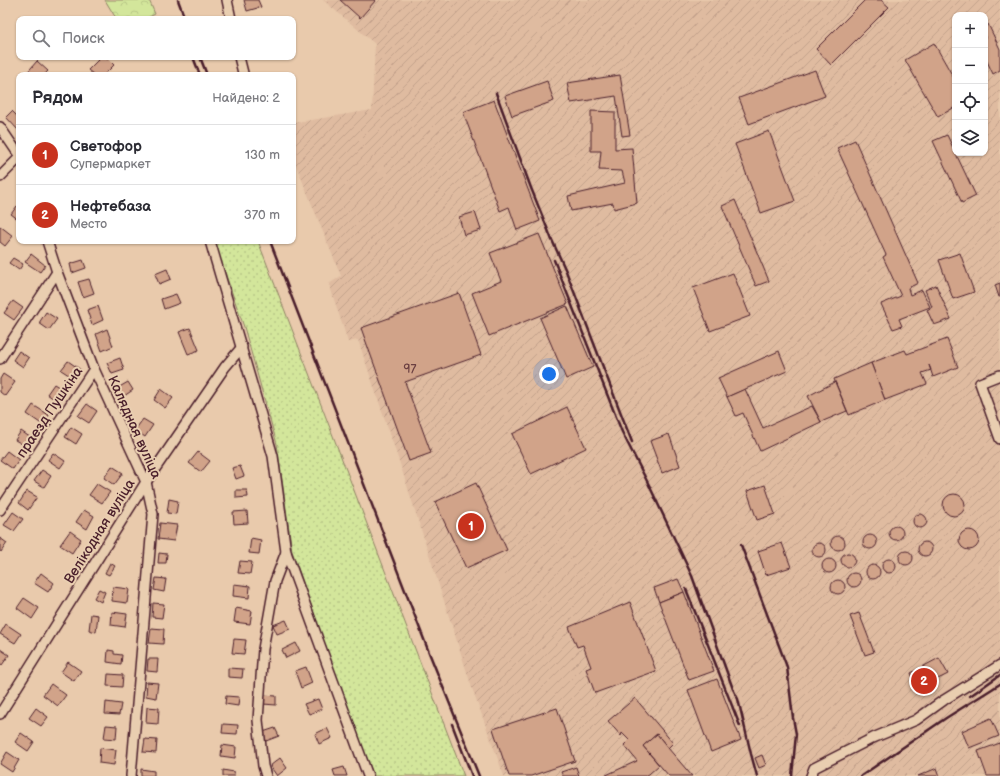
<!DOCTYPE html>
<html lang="ru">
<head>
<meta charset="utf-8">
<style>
  :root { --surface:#fff; --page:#f7f7f7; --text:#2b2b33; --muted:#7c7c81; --line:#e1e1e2; --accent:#c8321e }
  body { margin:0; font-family:"Balsamiq Sans",sans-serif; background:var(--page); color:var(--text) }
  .controls { position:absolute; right:12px; top:12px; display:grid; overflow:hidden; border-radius:8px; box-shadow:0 1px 3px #0004 }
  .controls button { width:36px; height:36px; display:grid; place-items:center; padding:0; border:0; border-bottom:1px solid var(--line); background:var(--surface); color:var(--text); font:20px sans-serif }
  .you { position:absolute; left:549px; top:374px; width:14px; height:14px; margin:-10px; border:3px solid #fff; border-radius:50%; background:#1a73e8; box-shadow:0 0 0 6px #1a73e833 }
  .badge { display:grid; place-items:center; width:26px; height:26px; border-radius:50%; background:var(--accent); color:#fff; font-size:13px; font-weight:700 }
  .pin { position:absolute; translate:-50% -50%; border:2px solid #fff; box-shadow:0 1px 4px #0006 }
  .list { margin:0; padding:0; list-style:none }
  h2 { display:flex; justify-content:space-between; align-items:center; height:52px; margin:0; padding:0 16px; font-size:17px }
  h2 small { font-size:13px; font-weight:400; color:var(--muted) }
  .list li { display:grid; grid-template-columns:26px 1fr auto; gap:12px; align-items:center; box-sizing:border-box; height:60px; padding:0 16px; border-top:1px solid var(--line) }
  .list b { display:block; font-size:15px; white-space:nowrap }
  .list p { margin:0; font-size:13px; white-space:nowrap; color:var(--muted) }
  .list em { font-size:13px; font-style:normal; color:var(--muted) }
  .icon { flex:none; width:22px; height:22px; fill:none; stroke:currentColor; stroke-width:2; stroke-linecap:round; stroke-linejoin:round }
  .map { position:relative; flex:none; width:1000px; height:776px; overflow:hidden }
  .search { position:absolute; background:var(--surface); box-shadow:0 1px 3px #0004; left:16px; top:16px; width:280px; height:44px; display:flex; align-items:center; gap:10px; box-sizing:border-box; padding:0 14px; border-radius:8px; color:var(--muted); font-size:15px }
  .panel { position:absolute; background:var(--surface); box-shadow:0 1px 3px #0004; left:16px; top:72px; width:280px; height:172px; border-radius:8px }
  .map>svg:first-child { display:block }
  .industrial { fill:url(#industrial-furrows); fill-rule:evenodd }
  .grass { fill:url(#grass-dots); stroke:#8e8263 }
  .forest { fill:url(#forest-crowns); stroke:#8e8263 }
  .building { fill:#d1a389; stroke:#4a1f2b }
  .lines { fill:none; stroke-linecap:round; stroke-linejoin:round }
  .minor-casing { stroke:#4a1f2b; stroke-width:12 }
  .minor { stroke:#e9ceb0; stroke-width:9 }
  .rail { stroke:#4a1f2b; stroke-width:2.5 }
  .labels { text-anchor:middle; stroke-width:4; stroke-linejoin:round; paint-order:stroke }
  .number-label { font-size:12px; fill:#6c4042 }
  .street-label { font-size:14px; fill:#4a1f2b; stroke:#e9ceb0 }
</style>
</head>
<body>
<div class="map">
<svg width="1000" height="776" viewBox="0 0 1000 776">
  <defs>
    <pattern id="industrial-furrows" width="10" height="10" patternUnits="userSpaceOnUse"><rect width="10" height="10" fill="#dfbba0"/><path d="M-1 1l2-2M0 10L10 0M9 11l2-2" fill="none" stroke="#c1a08a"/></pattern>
    <pattern id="grass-dots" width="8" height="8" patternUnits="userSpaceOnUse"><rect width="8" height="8" fill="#d3e69b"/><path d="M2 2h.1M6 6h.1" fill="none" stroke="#b7c586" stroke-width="1.8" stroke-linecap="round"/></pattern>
    <pattern id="forest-crowns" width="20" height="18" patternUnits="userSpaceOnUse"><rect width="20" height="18" fill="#d3e69b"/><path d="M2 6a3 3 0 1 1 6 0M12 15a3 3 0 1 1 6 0" fill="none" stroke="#b7c586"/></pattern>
  </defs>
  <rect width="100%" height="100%" fill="#e9caac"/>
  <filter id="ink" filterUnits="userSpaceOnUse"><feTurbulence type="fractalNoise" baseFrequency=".025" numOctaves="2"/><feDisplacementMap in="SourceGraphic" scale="8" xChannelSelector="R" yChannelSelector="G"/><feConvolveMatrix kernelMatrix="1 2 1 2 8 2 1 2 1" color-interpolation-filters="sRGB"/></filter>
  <g filter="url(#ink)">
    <path class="industrial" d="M323,0H1000V776H504L472,688L400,464L358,340L348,342L329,284L341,276L293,158V123L372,110L375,44ZM955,15H985V153H955Z"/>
    <polygon class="grass" points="214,241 258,241 464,776 374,776 352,721 292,551 277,444 244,327"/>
    <polygon class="forest" points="105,0 149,0 155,14 145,19 118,19 114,15"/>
    <g class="building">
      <polygon points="244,0 258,0 261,7 247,11"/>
      <polygon points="340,0 376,0 360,18"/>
      <polygon points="865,0 881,0 889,7 831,65 816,49"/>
      <polygon points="988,24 1000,49 1000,70 993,74 985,57 985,26"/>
      <polygon points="934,43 955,80 955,107 938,117 905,60"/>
      <polygon points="101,57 106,57 114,65 104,75 94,75 88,70"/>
      <polygon points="37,61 48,71 44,75 25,75"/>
      <polygon points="815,70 825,96 749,124 739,98"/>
      <polygon points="620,75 630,135 622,136 616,96 571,103 567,83"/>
      <polygon points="547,81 554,101 512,116 505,96"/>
      <polygon points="494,100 540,221 517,230 509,207 500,211 463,112"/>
      <polygon points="12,111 19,118 19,131 6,117"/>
      <polygon points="591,111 615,112 615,149 632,148 637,203 614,209 613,203 571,211 568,196 625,183 622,171 599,170 601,151 591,151"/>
      <polygon points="769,131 795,201 761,213 735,144"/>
      <polygon points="947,135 976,196 962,203 933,141"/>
      <polygon points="855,140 918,283 908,288 910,295 922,290 930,307 899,319 902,326 893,329 881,304 901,296 883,257 886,255 837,148"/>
      <polygon points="735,200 769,281 756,286 722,206"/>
      <polygon points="17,206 19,207 19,220 11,214"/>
      <polygon points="475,212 481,230 464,235 459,217"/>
      <polygon points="0,226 13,236 5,246 0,242"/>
      <polygon points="539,234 568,304 489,336 472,293 501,281 490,253"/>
      <polygon points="960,253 974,292 953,299 939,260"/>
      <polygon points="31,254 45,265 40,272 25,262"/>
      <polygon points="13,258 23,264 19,270 9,263"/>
      <polygon points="83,260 86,268 72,273 70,264"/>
      <polygon points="167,269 171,279 159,284 155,274"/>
      <polygon points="733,273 750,316 710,331 693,288"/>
      <polygon points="89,279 94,293 83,297 78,282"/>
      <polygon points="1000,283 1000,297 999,297 995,285"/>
      <polygon points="936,285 951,319 934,325 927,310 932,307 925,290"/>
      <polygon points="459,293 481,355 405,382 431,453 409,461 361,328"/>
      <polygon points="176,294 180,303 164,309 161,299"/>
      <polygon points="13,301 23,308 14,320 4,313"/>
      <polygon points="98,306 103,320 92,325 87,310"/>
      <polygon points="567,306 593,367 566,379 540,318"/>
      <polygon points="46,312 57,319 49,330 39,323"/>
      <polygon points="190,328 199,350 188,354 179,332"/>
      <polygon points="107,329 113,346 102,351 96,334"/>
      <polygon points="947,339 958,367 933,377 929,365 931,370 922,373 927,384 885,400 871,363 905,350 907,354"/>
      <polygon points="19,351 29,358 23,367 13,360"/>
      <polygon points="779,351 787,371 727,397 718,378"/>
      <polygon points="120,358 124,370 112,374 107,363"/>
      <polygon points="68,361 81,370 75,379 61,370"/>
      <polygon points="871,363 885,400 849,415 834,379"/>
      <polygon points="3,374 15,382 5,396 0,392 0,379"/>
      <polygon points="128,382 133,390 121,398 116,389"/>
      <polygon points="835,382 847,411 821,422 808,396"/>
      <polygon points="54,384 65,391 58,402 47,394"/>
      <polygon points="161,389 173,398 165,408 154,400"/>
      <polygon points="745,389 763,428 812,406 821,422 760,451 743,413 736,416 727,397"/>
      <polygon points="87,404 97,411 89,423 78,416"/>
      <polygon points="33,405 49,415 43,425 27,414"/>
      <polygon points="567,407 586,448 531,474 512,434"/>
      <polygon points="143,419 153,425 145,437 135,430"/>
      <polygon points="71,427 82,434 76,444 65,437"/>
      <polygon points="21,431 34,440 29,448 15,440"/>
      <polygon points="669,434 680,466 662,473 650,441"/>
      <polygon points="7,451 19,460 13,469 0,460"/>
      <polygon points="198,452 210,461 201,472 189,463"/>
      <polygon points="53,453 65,461 60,468 48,460"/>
      <polygon points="112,466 123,473 114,485 104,478"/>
      <polygon points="240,466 244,476 236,479 232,468"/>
      <polygon points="42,470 51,476 44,487 34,481"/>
      <polygon points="476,483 507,550 466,568 435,502"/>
      <polygon points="97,484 110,492 102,503 89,495"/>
      <polygon points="765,485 775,514 757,520 747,491"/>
      <polygon points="236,490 247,490 248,497 236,498"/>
      <polygon points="27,491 37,497 28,510 19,503"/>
      <circle cx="954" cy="505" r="11"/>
      <polygon points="169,499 178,501 176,514 167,513"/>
      <polygon points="84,510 94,516 87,529 76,522"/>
      <polygon points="247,511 248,523 234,524 233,512"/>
      <polygon points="13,512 23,519 14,531 4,525"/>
      <circle cx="920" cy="521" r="7"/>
      <polygon points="160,523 177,525 174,541 158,539"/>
      <circle cx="896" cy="533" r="7"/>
      <circle cx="969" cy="540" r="10"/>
      <polygon points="70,531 81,539 72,553 60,545"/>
      <circle cx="870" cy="542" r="7"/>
      <circle cx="838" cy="543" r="7"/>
      <polygon points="0,538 7,543 1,552 0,551"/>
      <polygon points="251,538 261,540 259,554 249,553"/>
      <circle cx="925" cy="549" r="7"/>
      <circle cx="819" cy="550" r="7"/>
      <polygon points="782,543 791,567 766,575 758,551"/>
      <circle cx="906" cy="558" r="7"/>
      <circle cx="848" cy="560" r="7"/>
      <polygon points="159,553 167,554 166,563 158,563"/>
      <circle cx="889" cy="566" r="7"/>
      <circle cx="829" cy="566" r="7"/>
      <polygon points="240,561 252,562 250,574 238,573"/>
      <polygon points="110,563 115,566 109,575 105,573"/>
      <circle cx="873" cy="572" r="7"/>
      <circle cx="854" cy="580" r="7"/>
      <polygon points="41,573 54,583 48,592 34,583"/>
      <polygon points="156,578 166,579 164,592 154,590"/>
      <polygon points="678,579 684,592 659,602 654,588"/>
      <circle cx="838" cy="587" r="7"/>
      <polygon points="234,584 250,586 249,598 233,596"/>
      <polygon points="113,587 129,589 127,603 112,601"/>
      <polygon points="99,589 105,592 101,602 94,598"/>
      <polygon points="684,592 714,671 689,680 659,602"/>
      <polygon points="24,598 39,608 32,619 17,608"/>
      <polygon points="630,602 656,671 595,693 586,669 591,667 583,645 577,647 569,627"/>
      <polygon points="153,603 164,604 162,618 152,617"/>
      <polygon points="236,608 252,611 250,624 234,622"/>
      <polygon points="112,612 127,614 125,627 111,625"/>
      <polygon points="859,613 874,652 865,655 850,616"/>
      <polygon points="91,614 98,615 96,632 89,630"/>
      <polygon points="286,620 290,629 277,634 273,625"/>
      <polygon points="6,624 21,634 15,643 0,634"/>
      <polygon points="151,628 164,629 163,644 149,643"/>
      <polygon points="234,639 246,640 244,654 232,653"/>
      <polygon points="296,643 300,651 286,658 282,650"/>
      <polygon points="0,649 9,655 2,665 0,664"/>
      <polygon points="108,650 114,651 114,654 122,655 121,664 107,662"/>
      <polygon points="939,658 948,674 918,689 911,673"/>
      <polygon points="148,659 158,659 157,672 147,671"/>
      <polygon points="68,662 81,671 74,681 61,672"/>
      <polygon points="306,667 312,683 301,688 295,671"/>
      <polygon points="228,668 243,669 242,678 228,677"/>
      <polygon points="108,674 123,675 122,687 107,686"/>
      <polygon points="717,679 741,740 711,752 688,690"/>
      <polygon points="147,682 158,683 156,698 146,696"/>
      <polygon points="51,684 66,695 58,706 43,695"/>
      <polygon points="264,695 276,696 276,705 263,704"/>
      <polygon points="226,696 239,697 238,706 225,704"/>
      <polygon points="635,698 673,743 668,748 657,734 643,746 659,765 649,774 645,776 604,776 637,761 624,745 629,740 622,733 621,736 608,721"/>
      <polygon points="318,699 322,709 309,714 304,704"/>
      <polygon points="106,702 121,704 119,715 105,714"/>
      <polygon points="147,707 159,708 158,724 146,723"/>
      <polygon points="36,708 48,717 41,726 29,718"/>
      <polygon points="557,708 575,761 531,776 509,776 493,729"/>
      <polygon points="991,718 999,736 969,748 962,731"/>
      <polygon points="223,724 238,725 237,734 222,733"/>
      <polygon points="106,725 117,726 116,739 104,738"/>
      <polygon points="275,728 279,736 266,741 263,732"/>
      <polygon points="327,728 332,738 319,744 315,734"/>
      <polygon points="21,733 34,742 28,751 15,742"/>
      <polygon points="657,734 668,748 692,776 669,776 643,746"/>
      <polygon points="145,739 157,740 156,753 143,752"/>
      <polygon points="1000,743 1000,776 987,776 978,751"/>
      <polygon points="222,745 236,747 235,758 221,756"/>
      <polygon points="100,748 116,750 114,765 99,763"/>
      <polygon points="7,752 19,760 12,772 0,764"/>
      <polygon points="762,755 766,765 759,768 755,758"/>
      <polygon points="280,758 287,768 277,776 270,766"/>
      <polygon points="344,767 347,776 335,776 333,770"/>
      <polygon points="576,767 579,776 563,776 561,772"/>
      <polygon points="937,768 940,776 918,776"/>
      <polygon points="141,769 154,771 154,776 141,776"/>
      <polygon points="223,770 234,772 234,776 223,776"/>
    </g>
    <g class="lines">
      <defs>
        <g id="minor">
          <polyline points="227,0 231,19"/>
          <polyline points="239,57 243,73 242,75"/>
          <polyline points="0,127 19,155"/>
          <polyline points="0,177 19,158"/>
          <polyline points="47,241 57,272 94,369 146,482 153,514 131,776"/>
          <polyline points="210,241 273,456 286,552 368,776"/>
          <polyline points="0,359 57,272"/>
          <polyline points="1000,375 980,383 1000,439"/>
          <polyline points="0,510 94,369"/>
          <polyline points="0,714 146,482 225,367 242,347"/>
          <polyline points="266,776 263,766 258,720 263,649 275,581 286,552"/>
          <polyline points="811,776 814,768 873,738 916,720 944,700 1000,665"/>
        </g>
      </defs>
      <use href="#minor" class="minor-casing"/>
      <use href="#minor" class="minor"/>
      <g class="rail">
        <polyline points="178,0 185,19"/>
        <polyline points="193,57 200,75"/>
        <polyline points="200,57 207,75"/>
        <polyline points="496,93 531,188 552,240 566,271 632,442"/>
        <polyline points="270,241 430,655 479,776"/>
        <polyline points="554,260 622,432 649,485 692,576 733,689 738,699 751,754 757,776"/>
        <polyline points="741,545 787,667 793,718 796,734 792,776"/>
        <polyline points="686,589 740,726"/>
        <polyline points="970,696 1000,675"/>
        <polyline points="452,724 472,776"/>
        <polyline points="861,776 946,718 1000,684"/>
      </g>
    </g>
  </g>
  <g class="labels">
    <g class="number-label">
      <text x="410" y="373">97</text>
    </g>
    <g class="street-label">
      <text transform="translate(49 412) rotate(-56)" y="5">праезд Пушкіна</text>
      <text transform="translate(135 427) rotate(66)" y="5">Калядная вуліца</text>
      <text transform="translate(99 531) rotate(-58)" y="5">Велікодная вуліца</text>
    </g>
  </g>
</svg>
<div class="controls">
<button>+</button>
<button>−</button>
<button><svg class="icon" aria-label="locate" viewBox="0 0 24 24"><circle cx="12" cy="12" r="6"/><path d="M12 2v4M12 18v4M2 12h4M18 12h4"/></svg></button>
<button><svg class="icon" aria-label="layers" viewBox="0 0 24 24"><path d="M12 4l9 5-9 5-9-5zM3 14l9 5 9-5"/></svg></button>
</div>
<div class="you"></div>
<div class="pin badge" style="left:471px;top:526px">1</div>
<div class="pin badge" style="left:924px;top:681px">2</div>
<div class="search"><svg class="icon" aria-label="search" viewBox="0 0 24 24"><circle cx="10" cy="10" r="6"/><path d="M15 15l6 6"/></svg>Поиск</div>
<section class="panel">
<h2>Рядом<small>Найдено: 2</small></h2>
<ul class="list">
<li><span class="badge">1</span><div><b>Светофор</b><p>Супермаркет</p></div><em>130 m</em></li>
<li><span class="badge">2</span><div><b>Нефтебаза</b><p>Место</p></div><em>370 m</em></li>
</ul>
</section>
</div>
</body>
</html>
